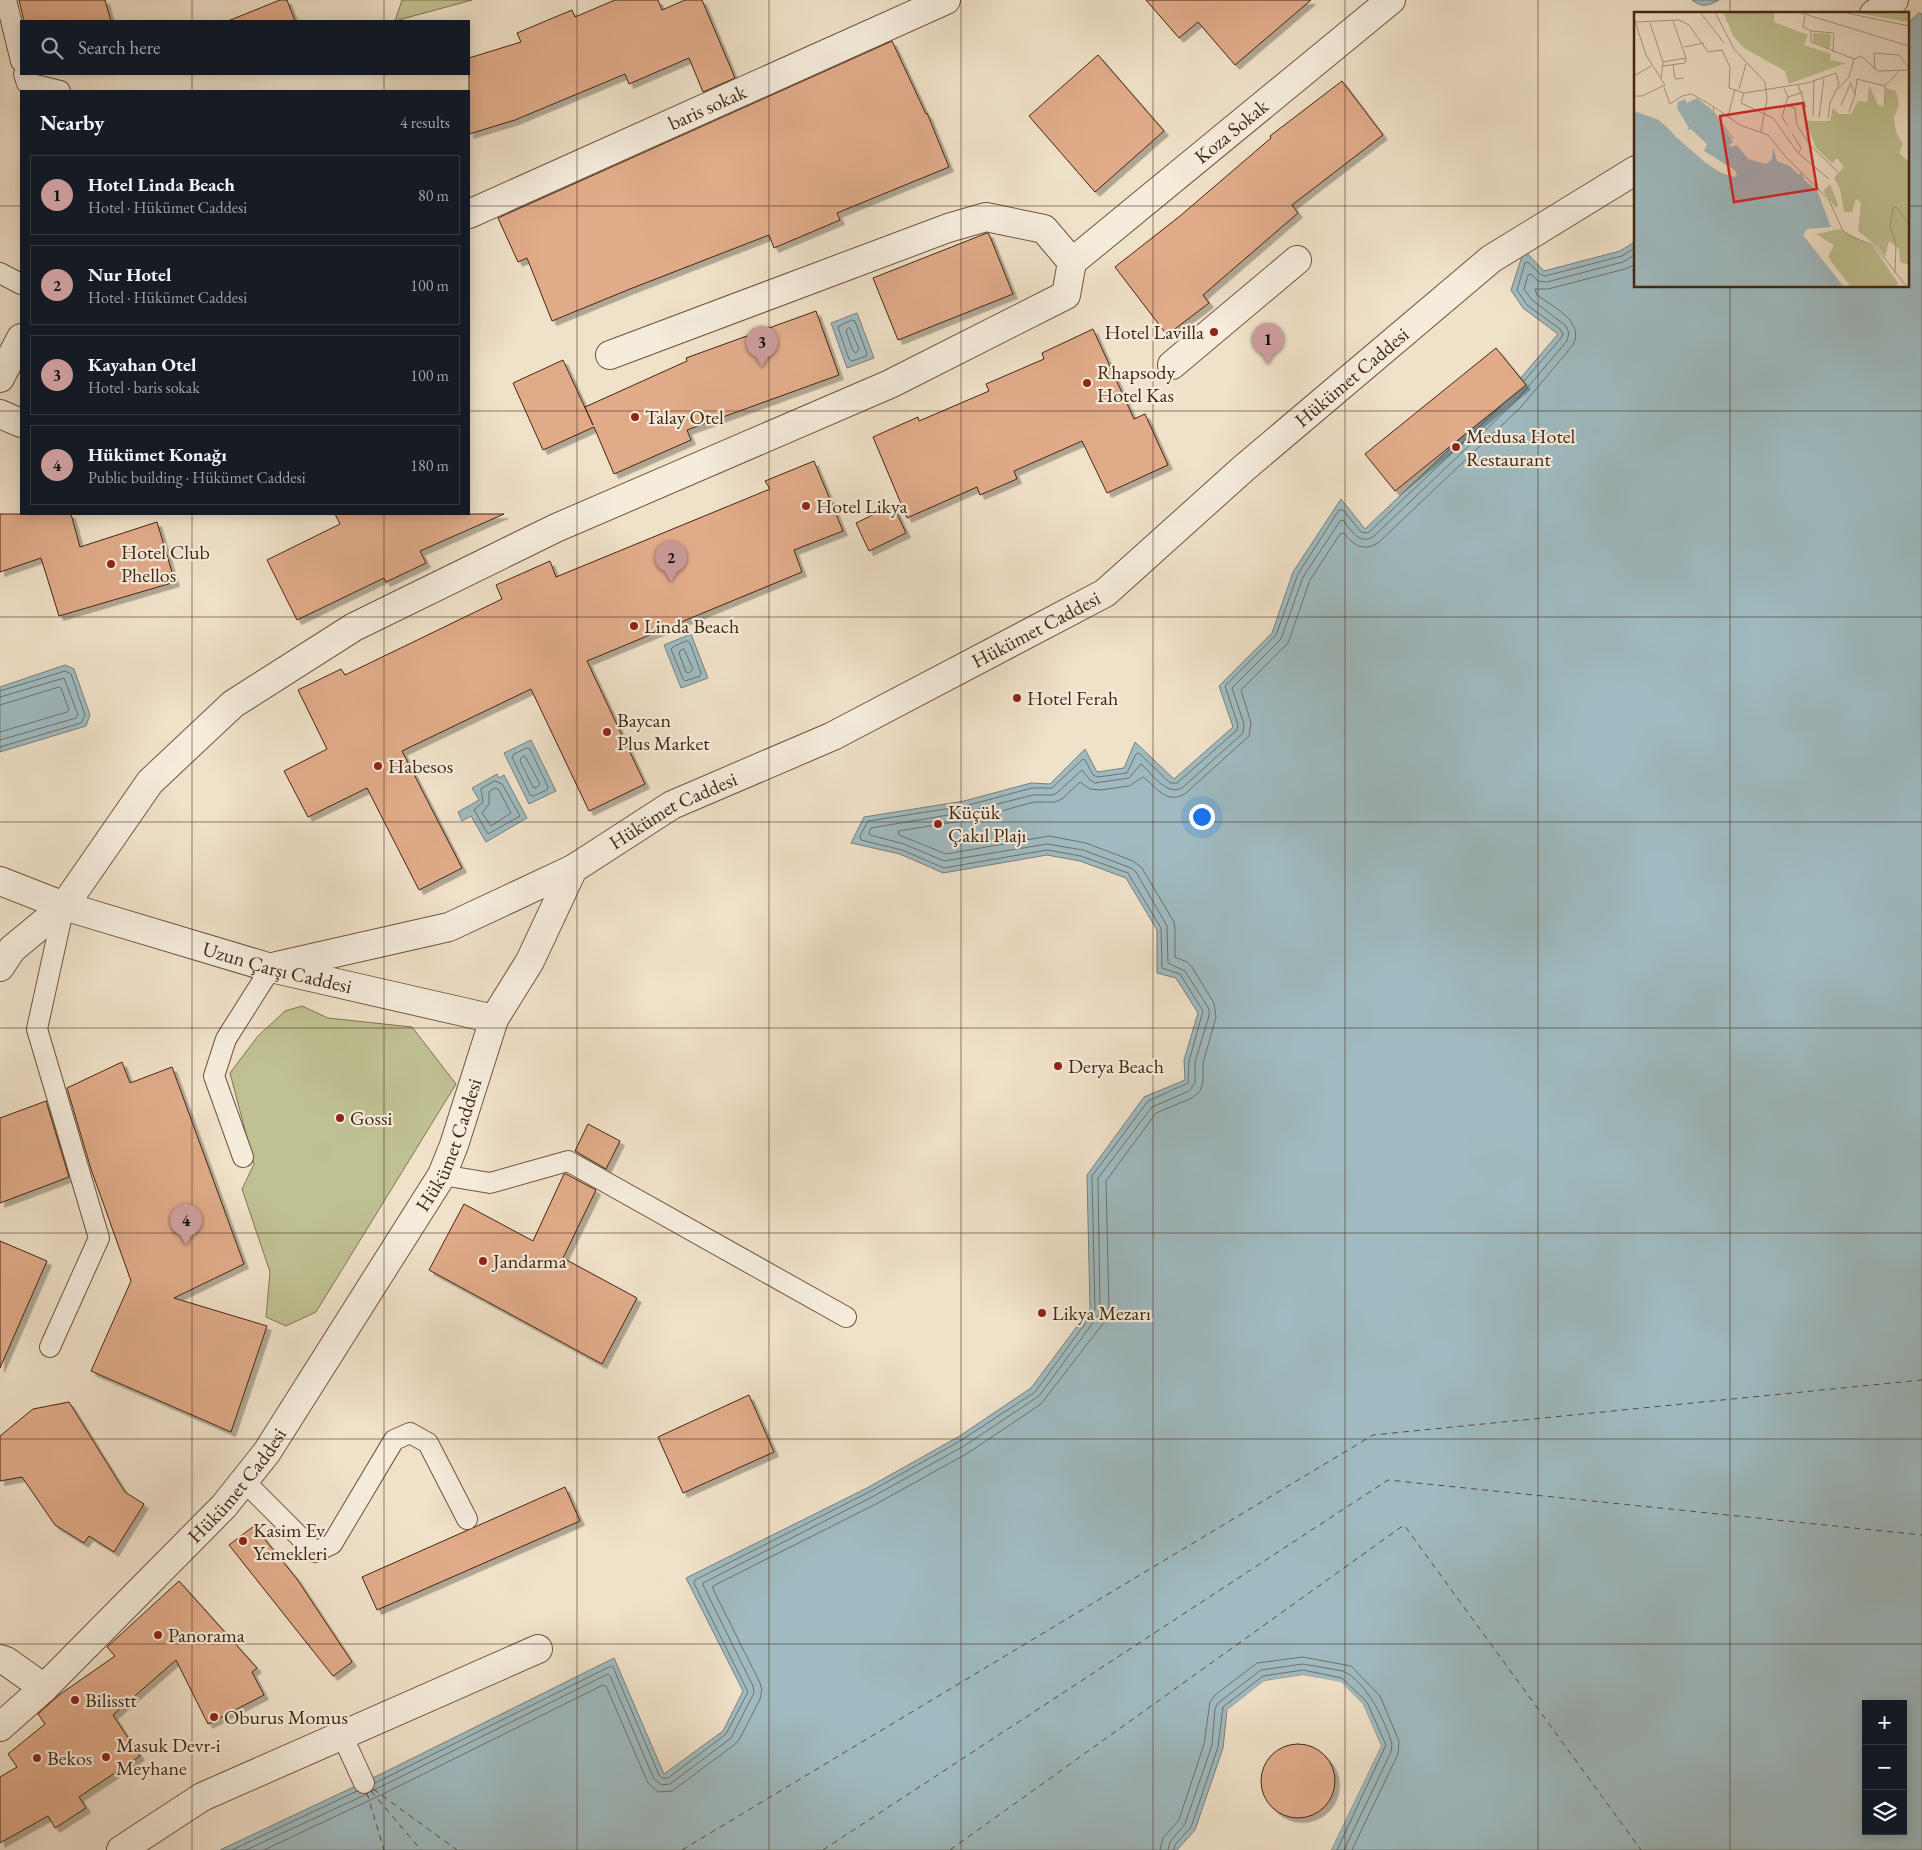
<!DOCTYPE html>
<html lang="en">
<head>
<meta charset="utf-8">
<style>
  :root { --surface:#171b24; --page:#242831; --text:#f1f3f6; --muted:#9ea1a6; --line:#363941; --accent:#c59692 }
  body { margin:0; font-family:"EB Garamond",serif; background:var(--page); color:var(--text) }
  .controls { position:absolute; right:15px; bottom:15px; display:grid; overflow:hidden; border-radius:0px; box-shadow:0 2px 12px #0003 }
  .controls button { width:45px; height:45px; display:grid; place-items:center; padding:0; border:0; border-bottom:1px solid var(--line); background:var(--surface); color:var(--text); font:25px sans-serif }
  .you { position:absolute; left:1201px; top:816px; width:18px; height:18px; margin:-12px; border:4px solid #fff; border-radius:50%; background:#1a73e8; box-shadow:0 0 0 8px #1a73e833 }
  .badge { display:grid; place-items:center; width:32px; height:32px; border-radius:50%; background:var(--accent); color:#111; font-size:16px; font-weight:700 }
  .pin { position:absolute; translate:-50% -41px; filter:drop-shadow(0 1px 2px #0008) }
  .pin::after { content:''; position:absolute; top:26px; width:18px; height:15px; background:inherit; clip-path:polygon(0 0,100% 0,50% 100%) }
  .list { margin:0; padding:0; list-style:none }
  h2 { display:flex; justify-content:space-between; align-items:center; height:65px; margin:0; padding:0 20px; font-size:21px }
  h2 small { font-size:16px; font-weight:400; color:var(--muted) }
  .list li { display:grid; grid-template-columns:32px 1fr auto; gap:15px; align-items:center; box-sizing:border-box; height:80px; margin:0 10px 10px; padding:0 10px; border:1px solid var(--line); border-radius:0px }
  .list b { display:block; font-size:19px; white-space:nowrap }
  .list p { margin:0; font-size:16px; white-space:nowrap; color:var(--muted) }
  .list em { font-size:16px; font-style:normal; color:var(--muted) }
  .icon { flex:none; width:28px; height:28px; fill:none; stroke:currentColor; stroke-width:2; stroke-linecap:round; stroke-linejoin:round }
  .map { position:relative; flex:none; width:1922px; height:1850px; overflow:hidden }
  .search { position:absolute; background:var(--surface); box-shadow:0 2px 12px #0003; left:20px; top:20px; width:450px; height:55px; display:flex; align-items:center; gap:12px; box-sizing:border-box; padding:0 18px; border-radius:0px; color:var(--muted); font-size:19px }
  .panel { position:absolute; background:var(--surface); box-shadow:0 2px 12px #0003; left:20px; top:90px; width:450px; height:425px; border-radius:0px }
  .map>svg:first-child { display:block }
  .green { fill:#c0c193; stroke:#827452 }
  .water { fill:#9fbbc1; stroke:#7a7f7b; fill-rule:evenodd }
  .pier { fill:#f0e1c9 }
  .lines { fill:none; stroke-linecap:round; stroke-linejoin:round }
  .shore { stroke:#71706a; stroke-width:1 }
  .ferry { stroke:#5a4b3e; stroke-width:1; stroke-dasharray:6 5; stroke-linecap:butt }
  .building { fill:#e1ab8a; stroke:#432612; filter:url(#shadow) }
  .service-casing { stroke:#6e5540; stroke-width:22 }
  .minor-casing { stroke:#6e5540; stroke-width:30 }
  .tertiary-casing { stroke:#6e5540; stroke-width:30 }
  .service { stroke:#f5ecdc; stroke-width:20 }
  .minor { stroke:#f5ecdc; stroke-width:28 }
  .tertiary { stroke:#f5ecdc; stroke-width:28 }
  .grid { fill:none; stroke:#432612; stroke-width:1; stroke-opacity:0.55 }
  .poi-dot { fill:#8f2418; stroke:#f5ecdc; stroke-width:2 }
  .labels { text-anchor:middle; stroke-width:4.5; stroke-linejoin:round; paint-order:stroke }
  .street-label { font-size:20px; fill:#432612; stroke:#f5ecdc }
  .poi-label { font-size:20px; fill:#432612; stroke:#f5ecdc; text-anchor:start }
  .inset-river { fill:none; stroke:#9fbbc1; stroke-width:2.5 }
  .inset-road { fill:none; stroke:#ab9680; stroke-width:1 }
  .view { fill:#d62828; fill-opacity:0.15; stroke:#d62828; stroke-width:2.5 }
  .inset-edge { fill:none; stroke:#432612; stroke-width:2.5 }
</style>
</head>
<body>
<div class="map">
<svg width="1922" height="1850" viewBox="0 0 1922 1850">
  <defs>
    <filter id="shadow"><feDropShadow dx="4.5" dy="4.5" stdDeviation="0" flood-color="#0004"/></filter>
  </defs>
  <rect width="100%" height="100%" fill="#f0e1c9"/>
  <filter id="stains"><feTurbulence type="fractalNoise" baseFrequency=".004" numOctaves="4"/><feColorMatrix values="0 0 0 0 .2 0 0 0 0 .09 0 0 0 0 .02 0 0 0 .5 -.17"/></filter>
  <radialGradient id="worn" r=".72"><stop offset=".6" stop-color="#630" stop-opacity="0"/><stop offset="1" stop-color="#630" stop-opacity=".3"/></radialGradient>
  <g class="green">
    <polygon points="402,0 472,0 395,21"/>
    <polygon points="302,1006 328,1018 412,1027 456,1084 316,1312 286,1326 266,1317 270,1272 242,1189 254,1164 230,1073 258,1036 285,1011"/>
  </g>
  <g class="water">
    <path d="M1692,0H1719C1708,6 1702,8 1692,0Z"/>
    <path d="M1919,13L1922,14V1850H1331L1381,1746L1363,1704L1341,1683L1303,1675L1264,1681L1227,1710L1223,1748L1195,1830L1177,1850H220L377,1776L614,1658L664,1774L723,1731L743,1691L686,1578L867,1488L958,1437L1031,1388L1090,1309L1087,1175L1144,1097L1185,1080L1184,1060L1198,1013L1176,978L1157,973V930L1126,878L1080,861L1047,855L943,873L900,854L851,843L864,817L964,801L1031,783L1050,784L1085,749L1097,772L1124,768L1135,742L1174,779L1233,727L1219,686L1272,633L1293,572L1341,499L1365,529L1507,394L1558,334L1523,308L1511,290L1524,250L1544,271L1620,251L1636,241V286H1908V23ZM1866,1704H1903V1831H1866Z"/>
    <polygon points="857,313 874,358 847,368 831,323"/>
    <polygon points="691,634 708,678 681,688 664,645"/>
    <polygon points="65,665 74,669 90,715 86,726 0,752 0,687"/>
    <polygon points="531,740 556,791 529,804 504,753"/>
    <polygon points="497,774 499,778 504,775 527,818 486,842 471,816 462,821 458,812 479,800 472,788"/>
  </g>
  <polygon class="pier" points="1303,1675 1341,1682 1363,1704 1381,1746 1331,1850 1329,1850 1379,1746 1361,1706 1340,1685 1303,1678 1265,1683 1229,1713 1227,1710 1264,1681"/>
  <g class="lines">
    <g class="shore">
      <polygon points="852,320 855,321 867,354 866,356 852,361 849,359 838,327"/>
      <polygon points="850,328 859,349 856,353 853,351 846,331 847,329"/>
      <polyline points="1524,381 1561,338 1563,334 1560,329 1527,305 1517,290 1525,263 1528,262 1540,274 1545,276 1622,256 1636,247"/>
      <polygon points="687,641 690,643 701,673 700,676 685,681 683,679 671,649 673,647"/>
      <polygon points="684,649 693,669 689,673 686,672 679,653 680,651"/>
      <polyline points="0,691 65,671 71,674 85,715 81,723 0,747"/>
      <polyline points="0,697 64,678 78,715 76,718 0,740"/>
      <polyline points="0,705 59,687 61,688 69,710 67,712 0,732"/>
      <polygon points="527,748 530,749 548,787 547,790 533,796 530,795 512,757 513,755"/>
      <polygon points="525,756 540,784 536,788 533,787 520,761 521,758"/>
      <polygon points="495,781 502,784 520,816 488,834 474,810 483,802 481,789"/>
      <polygon points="495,788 499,790 511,813 491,826 482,813 489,804 489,792"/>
      <polyline points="375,1783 611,1666 613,1667 659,1775 663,1778 668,1778 726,1734 748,1692 694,1583 695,1580 869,1492 960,1441 1035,1392 1095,1310 1092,1176 1148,1101 1188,1083 1189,1061 1203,1011 1180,974 1162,968 1161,928 1128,873 1081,856 1047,850 944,868 902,850 861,840 860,836 868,821 965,806 1032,788 1052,788 1083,759 1085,760 1093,775 1098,777 1127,773 1136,754 1139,753 1170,783 1177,783 1237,730 1238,725 1225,686 1276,635 1298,574 1339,510 1343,510 1361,532 1368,533 1500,407"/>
      <path d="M370,1792L608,1674L610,1676L654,1779L662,1785L670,1784L731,1738L754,1693L753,1686L703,1585V1583L872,1497L964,1446L1039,1396L1100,1313L1098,1178L1152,1107L1189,1091L1195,1083V1062L1209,1016V1009L1185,971L1168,963L1167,926L1136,872L1131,868L1083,850L1047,844L944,861L904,844L870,835L869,833L871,828L966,812L1033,795H1053L1058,792L1082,770L1090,780L1095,783L1129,778L1141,764C1152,773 1165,796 1182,788L1243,733L1244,724L1232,688L1281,639L1303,577L1340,521L1343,520C1351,530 1358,545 1373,537L1515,402L1567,341L1569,333L1566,326L1532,300L1524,289L1528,275L1531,274L1538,281L1547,282L1623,262L1636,254"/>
      <polyline points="232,1850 357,1791"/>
      <polyline points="246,1850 367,1794"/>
      <path d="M264,1850L385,1793L603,1685L606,1686L648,1783L658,1792L672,1791L734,1745L739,1740L760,1699L762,1690L760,1683L713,1589V1586L876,1504L968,1453L1041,1404L1105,1321L1109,1309L1106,1181L1156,1113L1192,1098L1200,1091L1203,1082V1063L1216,1017L1214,1003L1192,967L1187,962L1175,957V930L1174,922L1142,868L1133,861L1086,843L1049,836L946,854L899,835L898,831L968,820L1034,802H1055L1062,799L1080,782L1090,789L1100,790L1129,786L1143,777C1157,787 1167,806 1186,793L1249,736L1251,723L1241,690L1288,643L1310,580L1340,534L1344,533C1353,545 1363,552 1378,543L1521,407L1573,345C1585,321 1553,307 1537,295L1535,289H1548L1625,269L1636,264"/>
      <polyline points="1160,1850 1163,1838 1179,1820 1204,1744 1210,1702 1215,1695 1257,1663 1303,1657 1351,1666 1380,1696 1399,1741 1398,1754 1352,1850"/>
      <path d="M1168,1850L1170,1842L1185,1824L1212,1745L1215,1709L1218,1703L1261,1670L1303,1664L1343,1671C1367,1682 1385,1721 1392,1744L1391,1752L1344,1850"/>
      <polyline points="1174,1850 1175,1845 1191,1827 1218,1747 1223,1707 1263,1676 1303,1670 1342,1678 1367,1702 1386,1745 1337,1850"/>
    </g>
    <g class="ferry">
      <polyline points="373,1789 457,1850"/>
      <polyline points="371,1791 421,1850"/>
      <polyline points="367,1793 384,1850"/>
      <polyline points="682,1850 1373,1435 1922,1380"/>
      <polyline points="823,1850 1388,1480 1922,1535"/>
      <polyline points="950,1850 1404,1525 1641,1850"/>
    </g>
  </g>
  <g class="building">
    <polygon points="19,0 105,0 111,21 24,21"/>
    <polygon points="280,0 287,0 295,21 228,21"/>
    <polygon points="615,0 658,0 662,10 685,0 702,0 735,78 703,92 689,58 629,84 625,74 515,120 469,134 469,58 521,42 517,33 572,10 575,17"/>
    <polygon points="1146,0 1311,0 1235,65 1198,22 1179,38"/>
    <polygon points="892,41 926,114 927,113 949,167 837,213 840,220 774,248 769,235 630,289 552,321 527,258 518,262 498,218"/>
    <polygon points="1098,55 1164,131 1095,192 1029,116"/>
    <polygon points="1342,81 1383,135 1292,205 1298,213 1203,295 1209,303 1167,335 1115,267 1180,216 1271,138 1270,136"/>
    <polygon points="987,233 989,234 1013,294 898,340 873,278"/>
    <polygon points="816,311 839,375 687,430 691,440 614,474 594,427 543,450 513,383 563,360 593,425 585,407 687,361 686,358"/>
    <polygon points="1093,329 1134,419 1145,414 1168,465 1107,493 1082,441 1014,471 1017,479 980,495 977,487 907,518 873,437 918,417 919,421 989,391 986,384 1044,359 1042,353"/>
    <polygon points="1496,348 1526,385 1395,491 1365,454"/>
    <polygon points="814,461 843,531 794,550 802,572 587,661 645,784 589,811 531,689 402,751 462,868 419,890 367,788 308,817 284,771 327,749 298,690 341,669 345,675 502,599 496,585 550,561 556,577 770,489 765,481"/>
    <polygon points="893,505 906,533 869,551 856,523"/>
    <polygon points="0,514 71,514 80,547 157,522 175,582 59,616 41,558 0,572"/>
    <polygon points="335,514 504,514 420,551 426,563 386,582 384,578 297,620 267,560 340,524"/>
    <polygon points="122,1062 130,1083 172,1067 244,1264 174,1298 267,1326 231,1432 91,1371 131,1281 91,1169 67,1088"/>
    <polygon points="46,1101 69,1177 0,1203 0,1118"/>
    <polygon points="588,1124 620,1141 606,1169 575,1151"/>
    <polygon points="564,1174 566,1174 596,1190 563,1258 637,1298 602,1364 429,1270 464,1204 533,1241"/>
    <polygon points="0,1241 47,1261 0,1368"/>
    <polygon points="749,1395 774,1452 683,1493 658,1437"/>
    <polygon points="69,1402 125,1492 144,1504 114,1552 89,1536 84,1543 55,1525 22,1477 0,1481 0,1436 33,1409"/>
    <polygon points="565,1487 580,1521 377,1610 362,1577"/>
    <polygon points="254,1526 297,1579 352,1662 333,1676 229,1545"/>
    <polygon points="179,1581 257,1668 252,1672 264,1695 208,1724 176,1660 113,1715 140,1756 79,1797 86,1808 55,1828 48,1816 0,1843 0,1777 17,1767 8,1754 45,1724 38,1714 59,1695 115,1656 107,1647"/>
    <circle cx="1298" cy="1781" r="37"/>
  </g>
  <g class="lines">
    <defs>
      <g id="service">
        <polyline points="6,0 21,61"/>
        <polyline points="24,74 27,83 60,91"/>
        <polyline points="0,273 21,284"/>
        <polyline points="243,1157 214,1076 226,1039 271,968"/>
        <polyline points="442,1175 490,1183 568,1161 846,1317"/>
        <polyline points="50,1347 99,1238 37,1029 64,906"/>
        <polyline points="244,1481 315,1552 332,1544 394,1440 410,1433 428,1443 467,1519"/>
        <polyline points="342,1735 364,1783"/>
      </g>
      <g id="minor">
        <polyline points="1874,14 1894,0"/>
        <path id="s1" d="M469,214L946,0"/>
        <path id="s2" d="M1072,262L1391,0"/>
        <polyline points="610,355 948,228 986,217 1044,229 1072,262"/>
        <polyline points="1172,365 1297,260"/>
        <polyline points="0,378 21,338"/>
        <polyline points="0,414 21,423"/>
        <path id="s3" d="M64,906L271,968L494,1019"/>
        <polyline points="277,966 449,927 573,869"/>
        <polyline points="0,967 12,949 64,906 150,782 233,704 354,627 556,528 890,384 1066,295 1072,262"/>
        <polyline points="0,1659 6,1661 44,1688"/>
        <path id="s4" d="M0,1727L44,1688L224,1506L267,1452L442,1175L454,1145L494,1019L530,961L573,869L672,805L833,736L1105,593L1244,468L1491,259L1636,170"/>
        <polyline points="121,1850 202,1797 538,1649"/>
      </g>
      <polyline id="tertiary" points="0,881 64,906"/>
    </defs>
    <use href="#service" class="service-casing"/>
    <use href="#minor" class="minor-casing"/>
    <use href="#tertiary" class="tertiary-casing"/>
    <use href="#service" class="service"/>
    <use href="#minor" class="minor"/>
    <use href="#tertiary" class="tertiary"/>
  </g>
  <path class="grid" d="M192,0V21M384,0V21M577,0V1850M769,0V1850M961,0V1850M1153,0V1850M1345,0V1850M1538,0V1850M1730,0V14M192,74V91M384,74V91M0,206H21M469,206H1636M1908,206H1922M1730,286V1850M0,411H21M469,411H1922M192,514V1850M384,514V1850M0,617H1922M0,822H1922M0,1028H1922M0,1233H1922M0,1439H1922M0,1644H1922"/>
  <g class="poi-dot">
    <circle cx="1214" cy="332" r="5"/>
    <circle cx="1087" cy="383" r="5"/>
    <circle cx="635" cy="417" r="5"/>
    <circle cx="1456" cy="447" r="5"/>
    <circle cx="806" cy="506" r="5"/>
    <circle cx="111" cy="564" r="5"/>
    <circle cx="634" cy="626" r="5"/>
    <circle cx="1017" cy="698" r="5"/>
    <circle cx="607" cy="732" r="5"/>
    <circle cx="378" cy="766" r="5"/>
    <circle cx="938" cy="824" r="5"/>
    <circle cx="1058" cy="1066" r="5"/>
    <circle cx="340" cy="1118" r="5"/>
    <circle cx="483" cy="1261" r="5"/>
    <circle cx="1042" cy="1313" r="5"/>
    <circle cx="243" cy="1541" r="5"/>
    <circle cx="158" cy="1635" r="5"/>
    <circle cx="75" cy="1700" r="5"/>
    <circle cx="214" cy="1717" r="5"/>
    <circle cx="106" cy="1757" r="5"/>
    <circle cx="37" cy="1758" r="5"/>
  </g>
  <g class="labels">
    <g class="street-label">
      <text dy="7" stroke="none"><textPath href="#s1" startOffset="261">baris sokak</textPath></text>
      <text dy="7" stroke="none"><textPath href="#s2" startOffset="206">Koza Sokak</textPath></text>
      <text dy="7" stroke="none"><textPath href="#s4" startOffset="1974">Hükümet Caddesi</textPath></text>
      <text dy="7" stroke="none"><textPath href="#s4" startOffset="1568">Hükümet Caddesi</textPath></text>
      <text dy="7" stroke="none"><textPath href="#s4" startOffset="1162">Hükümet Caddesi</textPath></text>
      <text dy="7" stroke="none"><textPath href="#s3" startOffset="222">Uzun Çarşı Caddesi</textPath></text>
      <text dy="7" stroke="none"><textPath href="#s4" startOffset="742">Hükümet Caddesi</textPath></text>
      <text dy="7" stroke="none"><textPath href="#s4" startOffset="339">Hükümet Caddesi</textPath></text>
    </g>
    <g class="poi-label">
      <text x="1204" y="339" text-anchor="end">Hotel Lavilla</text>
      <text x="1097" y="379">Rhapsody<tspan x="1097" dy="23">Hotel Kas</tspan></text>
      <text x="645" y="424">Talay Otel</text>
      <text x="1466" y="443">Medusa Hotel<tspan x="1466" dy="23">Restaurant</tspan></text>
      <text x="816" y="513">Hotel Likya</text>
      <text x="121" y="559">Hotel Club<tspan x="121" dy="23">Phellos</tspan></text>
      <text x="644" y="633">Linda Beach</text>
      <text x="1027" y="705">Hotel Ferah</text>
      <text x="617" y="727">Baycan<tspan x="617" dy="23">Plus Market</tspan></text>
      <text x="388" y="773">Habesos</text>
      <text x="948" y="819">Küçük<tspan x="948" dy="23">Çakıl Plajı</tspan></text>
      <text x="1068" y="1073">Derya Beach</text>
      <text x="350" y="1125">Gossi</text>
      <text x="493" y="1268">Jandarma</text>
      <text x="1052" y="1320">Likya Mezarı</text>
      <text x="253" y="1537">Kasim Ev<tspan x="253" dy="23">Yemekleri</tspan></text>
      <text x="168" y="1642">Panorama</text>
      <text x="85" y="1707">Bilisstt</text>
      <text x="224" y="1724">Oburus Momus</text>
      <text x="116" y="1752">Masuk Devr-i<tspan x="116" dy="23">Meyhane</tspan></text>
      <text x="47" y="1765">Bekos</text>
    </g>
  </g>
  <g transform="translate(1634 12)">
    <rect width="275" height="275" fill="#f0e1c9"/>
    <path d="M89,0H140V10L174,23L170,33L197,42L196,48L212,51L155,72L151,59L110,36L99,24ZM220,0H275V10L222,1ZM179,21L197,22L196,37L179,30ZM235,73L244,93L249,95L252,76L262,79L265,92L260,106L262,120L269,132L265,141L275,150V253L266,250L265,237L255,229L251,245L244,235L224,219L227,190L222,187L218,200H210L206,177L200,166L210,155L203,146L198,151L182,136L171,109H196L199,96L205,102H217L224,89L233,90ZM196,172L204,192L202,196L189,179ZM206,217L239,234L264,271L262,275H217L194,245L200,233L182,222Z" fill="#c0c193"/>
    <path d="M63,86L77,97L99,130L95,133L97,135L103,133L114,147L132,152L138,147L139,135L143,149L156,154L165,163L167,160L171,169L183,178L197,215L173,217L169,223L210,275H0V99L25,108L72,151L101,165V158L70,139L73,132L57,117L52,119L55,116L43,96L44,90L51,87L53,91Z" fill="#9fbbc1"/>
    <path d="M31,108L73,149L98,163L101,158L103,164L101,165L87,161L72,151L42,125L29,110Z" fill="#f0e1c9"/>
    <path class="inset-river" d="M92,120L89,131L115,162L144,275M90,122L86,134L113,163L119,275M1,275L111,164L82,135V126L91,120"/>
    <path class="inset-road" d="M66,0L90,31M81,0L100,37L131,70L133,87L127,120M164,0L275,34M208,0L275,14M171,4L169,15L177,19V30L220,47L215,65L204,77M0,6L12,43L31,73L8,84H0M39,9L52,46M2,10L45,8L55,13L74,40L88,38L96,55L95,76L110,81M16,11L29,50L27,66M177,19L200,21L199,40M50,35L70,31M220,47L227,44L244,59L275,58M29,50L52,46M39,53L41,67L50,66M29,54L51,51L52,46M241,58L240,41L265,43L275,56M0,64L17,54M164,73L172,95M251,74V91M30,75L36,92L48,84L58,82L80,95M150,76L154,85L148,105L154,114M105,77L112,52M110,81L173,71L202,61L205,72L196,91L194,106M110,81L107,91L139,106L164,141L195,167M221,83L223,67L251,74L265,59M154,85L169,80M151,93L161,96L163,113L176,133L204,160M207,93L216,73M215,100L221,83L216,70M179,104L180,69M94,105L101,77M185,106L190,66M158,121L167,136L165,141M99,127L79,99L80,95L106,113L134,123L151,144L195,188L208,217L215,224L240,233L273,275M261,261L262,232L256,214L259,196L262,195L275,213"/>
    <path class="view" d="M169,91L183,177L100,190L86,104Z"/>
    <rect width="275" height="275" class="inset-edge"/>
  </g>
  <rect width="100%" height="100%" filter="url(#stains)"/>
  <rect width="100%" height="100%" fill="url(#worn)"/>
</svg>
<div class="controls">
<button>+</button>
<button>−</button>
<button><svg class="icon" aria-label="layers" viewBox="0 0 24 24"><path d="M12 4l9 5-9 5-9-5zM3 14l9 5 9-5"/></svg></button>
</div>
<div class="you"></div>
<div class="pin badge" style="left:1268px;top:364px">1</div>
<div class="pin badge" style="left:671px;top:582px">2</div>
<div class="pin badge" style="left:762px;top:367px">3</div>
<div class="pin badge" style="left:186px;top:1245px">4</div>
<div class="search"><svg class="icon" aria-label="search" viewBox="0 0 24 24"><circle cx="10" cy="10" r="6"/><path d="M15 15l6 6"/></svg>Search here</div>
<section class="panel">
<h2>Nearby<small>4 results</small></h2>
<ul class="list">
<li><span class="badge">1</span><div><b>Hotel Linda Beach</b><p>Hotel · Hükümet Caddesi</p></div><em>80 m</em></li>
<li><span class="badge">2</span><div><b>Nur Hotel</b><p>Hotel · Hükümet Caddesi</p></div><em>100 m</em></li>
<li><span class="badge">3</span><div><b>Kayahan Otel</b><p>Hotel · baris sokak</p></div><em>100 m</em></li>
<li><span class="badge">4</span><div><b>Hükümet Konağı</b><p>Public building · Hükümet Caddesi</p></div><em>180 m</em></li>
</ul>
</section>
</div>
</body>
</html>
